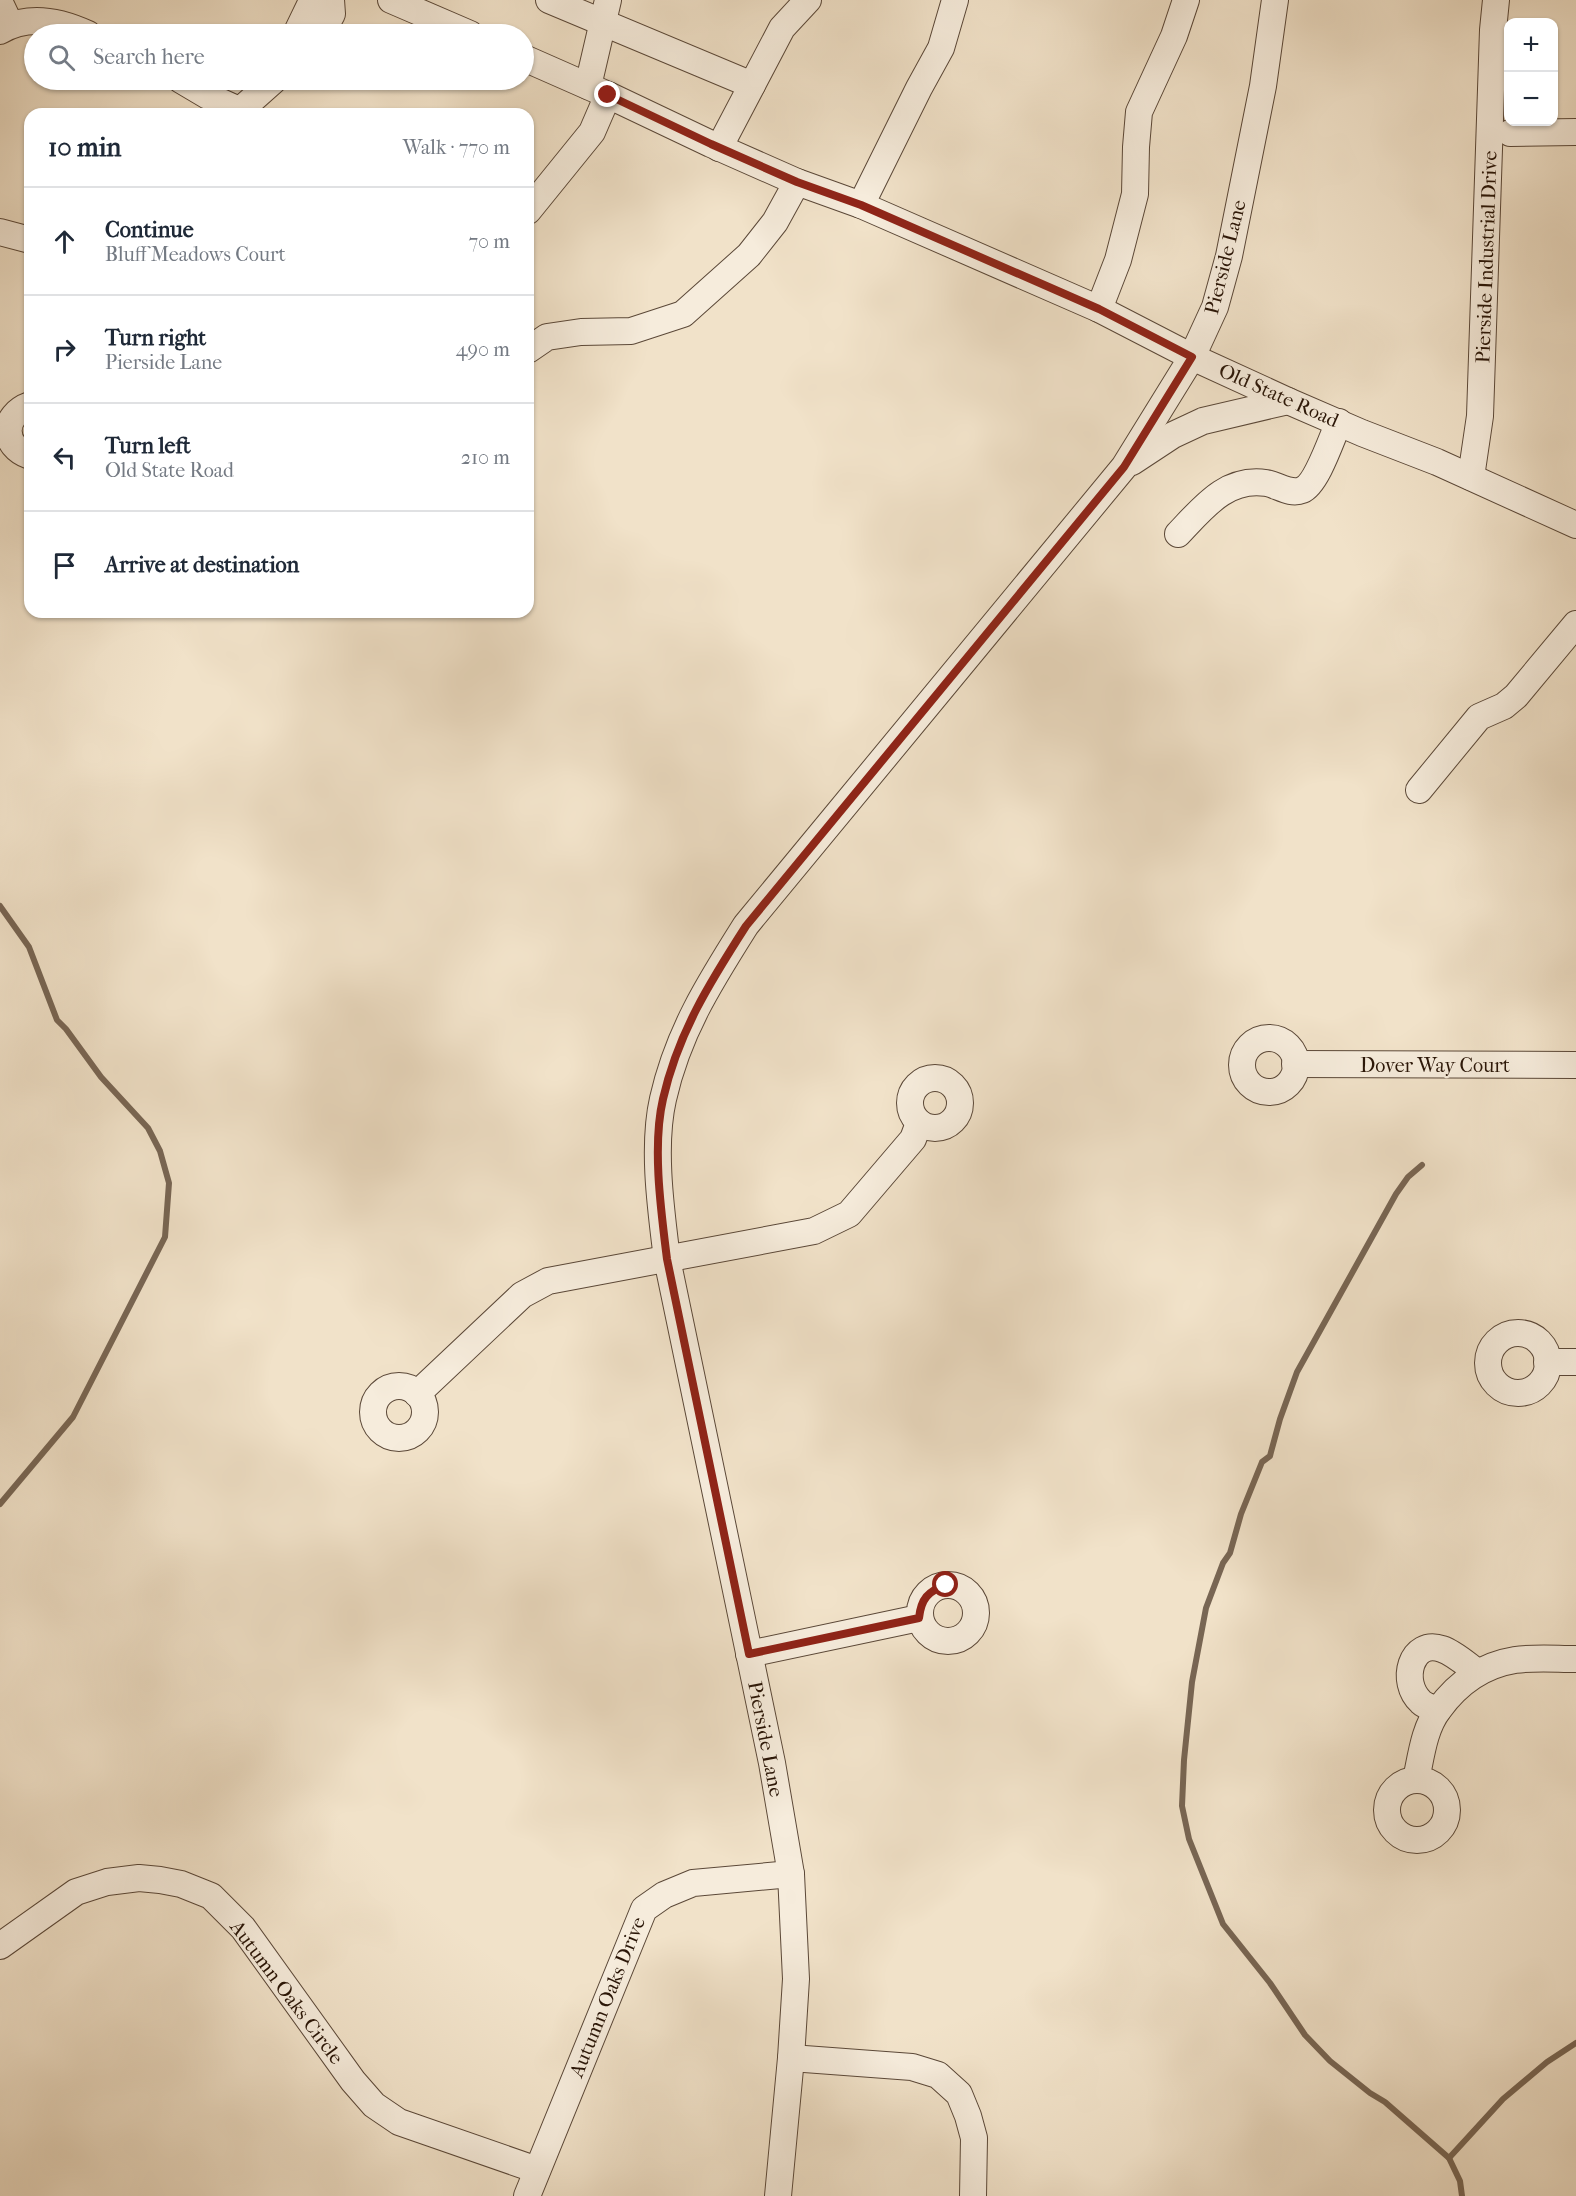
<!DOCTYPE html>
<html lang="en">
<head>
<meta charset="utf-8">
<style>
  :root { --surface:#fff; --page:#f6f6f7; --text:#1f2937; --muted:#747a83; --line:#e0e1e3 }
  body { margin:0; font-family:"IM FELL French Canon",serif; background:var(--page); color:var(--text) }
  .controls { position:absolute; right:18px; top:18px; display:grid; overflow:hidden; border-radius:12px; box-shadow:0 2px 4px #0004 }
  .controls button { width:54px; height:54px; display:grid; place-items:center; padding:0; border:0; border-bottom:2px solid var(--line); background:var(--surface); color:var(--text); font:30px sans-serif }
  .stop { position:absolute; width:18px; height:18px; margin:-14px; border:4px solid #8f2418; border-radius:50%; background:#fff }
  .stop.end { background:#8f2418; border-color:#fff; box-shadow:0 2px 6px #0008 }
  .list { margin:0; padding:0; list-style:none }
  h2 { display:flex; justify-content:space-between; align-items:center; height:78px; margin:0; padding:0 24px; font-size:26px }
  h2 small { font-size:20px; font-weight:400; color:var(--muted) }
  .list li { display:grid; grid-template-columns:39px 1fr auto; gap:18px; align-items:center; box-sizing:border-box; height:108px; padding:0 24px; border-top:2px solid var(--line) }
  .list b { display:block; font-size:22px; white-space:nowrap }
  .list p { margin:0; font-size:20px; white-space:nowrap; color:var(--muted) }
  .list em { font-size:20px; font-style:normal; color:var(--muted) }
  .icon { flex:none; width:33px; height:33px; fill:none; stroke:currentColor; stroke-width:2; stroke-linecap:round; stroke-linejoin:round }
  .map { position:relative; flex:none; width:1576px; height:2196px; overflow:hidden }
  .search { position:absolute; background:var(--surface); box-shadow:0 2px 4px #0004; left:24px; top:24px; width:510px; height:66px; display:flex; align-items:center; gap:15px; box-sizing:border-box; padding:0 21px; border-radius:33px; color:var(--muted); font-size:22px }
  .panel { position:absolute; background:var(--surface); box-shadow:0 2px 4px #0004; left:24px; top:108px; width:510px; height:510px; border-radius:18px }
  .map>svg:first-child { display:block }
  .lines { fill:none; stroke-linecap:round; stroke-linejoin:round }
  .stream { stroke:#786654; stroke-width:6 }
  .minor-casing { stroke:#5b4838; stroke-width:28 }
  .minor { stroke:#f6ecdc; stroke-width:26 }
  .route { stroke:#8f2418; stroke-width:8 }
  .labels { text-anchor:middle; stroke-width:4.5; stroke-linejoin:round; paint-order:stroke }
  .street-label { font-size:20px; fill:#291507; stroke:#f6ecdc }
</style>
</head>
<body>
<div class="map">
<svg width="1576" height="2196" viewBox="0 0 1576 2196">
  <rect width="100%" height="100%" fill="#f1e2c9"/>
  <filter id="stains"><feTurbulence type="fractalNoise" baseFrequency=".00333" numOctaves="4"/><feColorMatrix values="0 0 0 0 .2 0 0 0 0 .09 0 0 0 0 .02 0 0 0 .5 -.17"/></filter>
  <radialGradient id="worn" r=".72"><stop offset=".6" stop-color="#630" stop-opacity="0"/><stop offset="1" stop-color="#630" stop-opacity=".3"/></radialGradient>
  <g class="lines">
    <g class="stream">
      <polyline points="0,906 29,947 57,1020 66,1029 101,1077 148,1128 160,1151 169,1183 165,1237 73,1417 0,1504"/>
      <polyline points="1422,1165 1408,1177 1396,1194 1297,1372 1280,1419 1271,1452 1270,1456 1262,1462 1241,1514 1230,1553 1223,1563 1206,1608 1192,1682 1184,1760 1182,1806 1189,1839 1223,1924 1270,1983 1305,2035 1330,2061 1370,2093 1385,2102 1449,2158 1460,2181 1462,2196"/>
      <polyline points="1449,2158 1503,2099 1547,2062 1576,2043"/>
    </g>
    <defs>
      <g id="minor">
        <polyline points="391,0 470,34"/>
        <polyline points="549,0 752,85"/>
        <polyline points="0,3 10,24"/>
        <path d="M0,31C28,14 60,21 88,34"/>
        <polyline points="296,34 310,5 327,0"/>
        <polyline points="321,34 332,14 331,0"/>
        <polyline points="524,58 608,95 711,144 797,182 861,205 1099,309 1192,357 1288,401 1362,433 1437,462 1576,525"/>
        <polyline points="181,80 208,96 239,110"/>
        <polyline points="588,86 608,0"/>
        <polyline points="236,114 274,80"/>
        <polyline points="1510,133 1576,132"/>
        <polyline points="719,148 782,28 808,0"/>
        <polyline points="861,205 919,88 941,48 955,0"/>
        <polyline points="528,211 592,132 608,95"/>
        <polyline points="0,232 30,240"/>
        <polyline points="1099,309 1118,260 1135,194 1136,147 1139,112 1174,36 1186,0"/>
        <polyline points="528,350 547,337 581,332 631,331 683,314 749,255 775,222 797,182"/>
        <path d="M30,405C2,415 1,446 30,456"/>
        <polyline points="1132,462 1173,435 1203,421 1288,401"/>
        <polyline points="1471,477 1480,416 1493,30 1496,0"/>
        <path d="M1178,534C1203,508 1226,477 1266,483C1278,485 1290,495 1302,490C1317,484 1332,437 1339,422"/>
        <polyline points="1419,790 1479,717 1504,706 1516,696 1576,624"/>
        <circle cx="1269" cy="1065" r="27"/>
        <polyline points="1295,1064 1576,1065"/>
        <circle cx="935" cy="1103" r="25"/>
        <circle cx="1518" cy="1363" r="30"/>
        <polyline points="1547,1362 1576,1362"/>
        <circle cx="399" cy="1412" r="26"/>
        <polyline points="417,1394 522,1295 548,1281 814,1231 849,1214 913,1139 919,1123"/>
        <circle cx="948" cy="1613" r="28"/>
        <polyline points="749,1654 919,1618"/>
        <path d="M1438,1710C1432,1708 1425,1706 1421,1702C1399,1682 1411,1638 1442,1649C1454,1653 1466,1664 1477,1672"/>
        <path d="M1416,1780C1421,1757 1424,1728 1439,1709C1458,1683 1484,1665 1515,1660C1535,1657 1556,1659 1576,1659"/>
        <circle cx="1417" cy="1810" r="30"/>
        <polyline points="0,1946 76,1892 107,1882 139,1878 160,1880 181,1884 211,1896 243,1928 353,2081 374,2105 399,2122 537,2170"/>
        <polyline points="791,2058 912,2067 938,2075 959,2094 968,2116 974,2138 973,2196"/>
        <polyline points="527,2196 644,1909 664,1895 693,1883 791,1874"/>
        <path d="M778,2196L791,2058L796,1979L791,1874L772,1763L667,1259C661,1210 652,1147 663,1099C678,1032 710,982 746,925L1124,467L1192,357L1215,307L1229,256L1263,86L1275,0"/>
      </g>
    </defs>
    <use href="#minor" class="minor-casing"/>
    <use href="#minor" class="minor"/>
  </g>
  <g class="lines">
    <path class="route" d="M608,95L711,144L797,182L861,205L1099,309L1192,357L1124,467L746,926C710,982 678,1033 663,1099C652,1146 661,1211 667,1259L749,1654L919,1618C921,1599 928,1591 946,1585"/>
  </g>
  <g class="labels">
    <g class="street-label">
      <text transform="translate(1225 257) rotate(-76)" y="7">Pierside Lane</text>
      <text transform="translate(1486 257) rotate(-88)" y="7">Pierside Industrial Drive</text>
      <text transform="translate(1279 395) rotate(24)" y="7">Old State Road</text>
      <text x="1435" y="1072">Dover Way Court</text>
      <text transform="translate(766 1739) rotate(79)" y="7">Pierside Lane</text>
      <text transform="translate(287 1992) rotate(53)" y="7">Autumn Oaks Circle</text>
      <text transform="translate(607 1997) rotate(-68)" y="7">Autumn Oaks Drive</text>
    </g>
  </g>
  <rect width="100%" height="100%" filter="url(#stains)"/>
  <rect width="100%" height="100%" fill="url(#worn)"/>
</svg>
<div class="controls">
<button>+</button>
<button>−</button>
</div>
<div class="stop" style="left:946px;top:1585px"></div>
<div class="stop end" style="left:608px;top:95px"></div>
<div class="search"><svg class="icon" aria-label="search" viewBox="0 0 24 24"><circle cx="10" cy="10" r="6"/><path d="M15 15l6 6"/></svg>Search here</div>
<section class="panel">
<h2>10 min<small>Walk · 770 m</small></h2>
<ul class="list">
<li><svg class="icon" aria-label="ahead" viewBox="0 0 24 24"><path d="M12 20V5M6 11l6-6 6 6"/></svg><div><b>Continue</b><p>Bluff Meadows Court</p></div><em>70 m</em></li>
<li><svg class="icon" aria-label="right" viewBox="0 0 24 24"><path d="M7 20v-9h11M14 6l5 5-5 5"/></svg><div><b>Turn right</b><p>Pierside Lane</p></div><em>490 m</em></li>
<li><svg class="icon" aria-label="left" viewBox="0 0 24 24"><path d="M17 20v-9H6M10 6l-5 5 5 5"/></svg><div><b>Turn left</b><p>Old State Road</p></div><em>210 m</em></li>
<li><svg class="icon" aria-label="arrive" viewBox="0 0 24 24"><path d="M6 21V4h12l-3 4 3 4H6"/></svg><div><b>Arrive at destination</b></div></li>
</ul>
</section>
</div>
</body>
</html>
